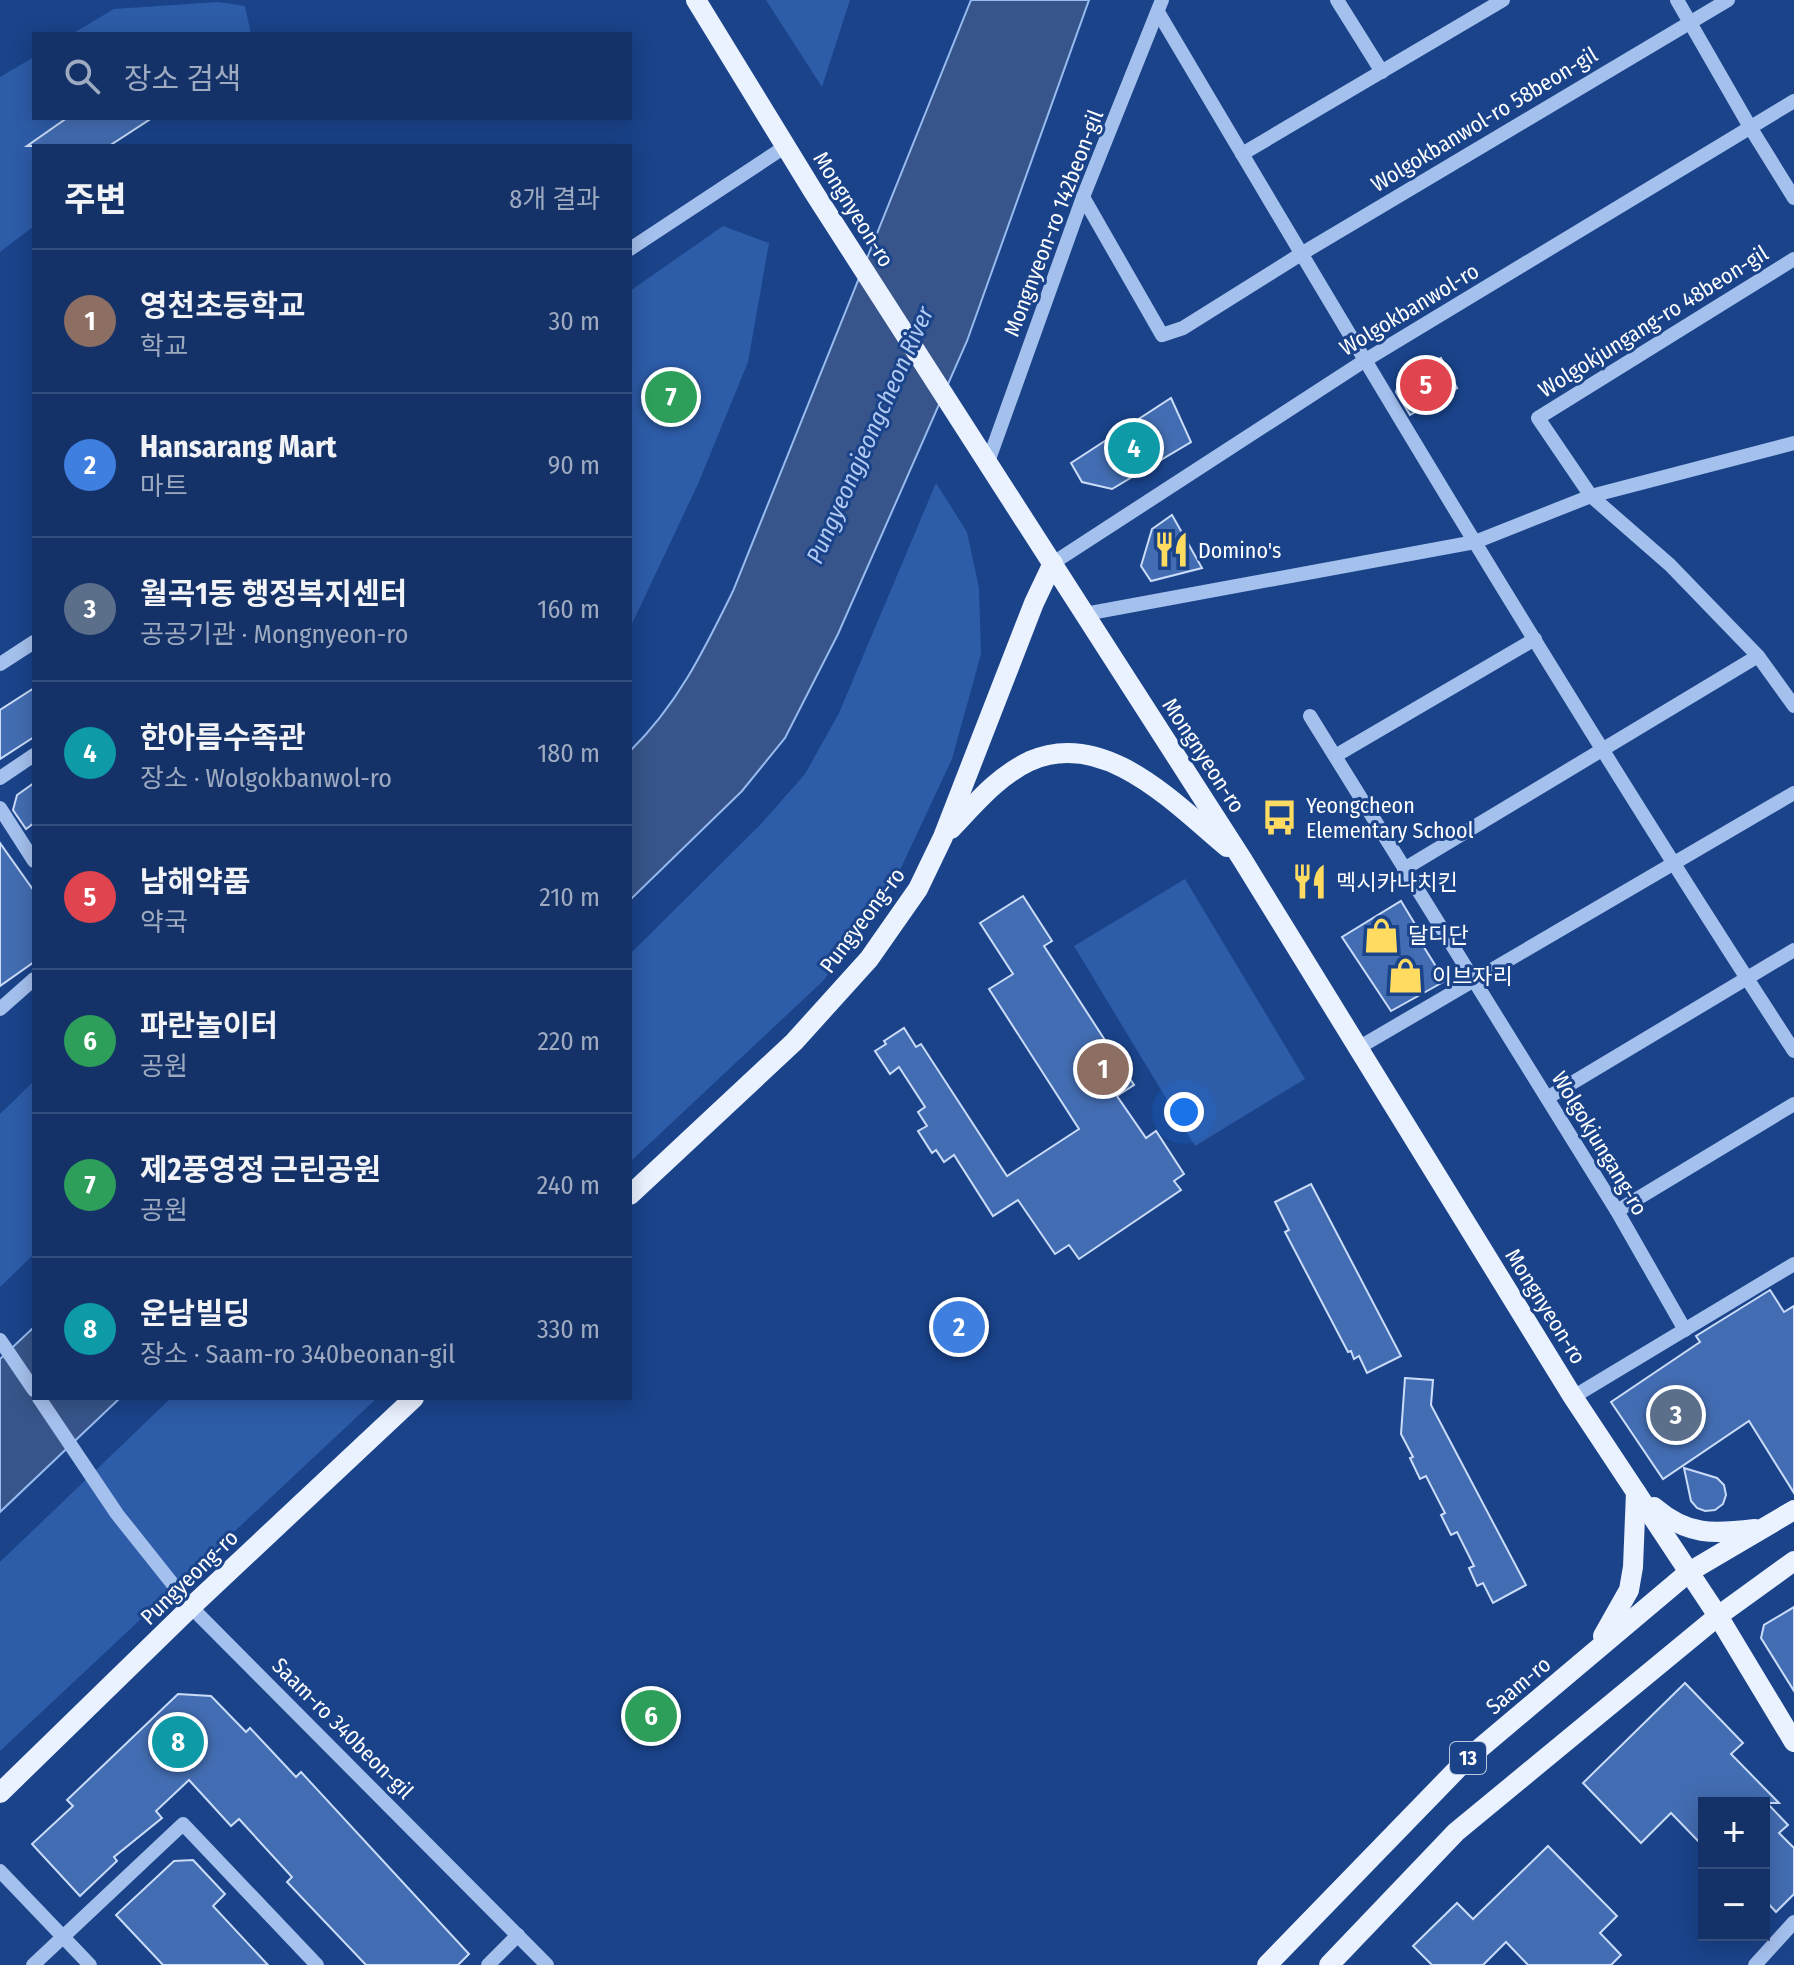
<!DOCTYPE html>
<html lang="ko">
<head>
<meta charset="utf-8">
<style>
  :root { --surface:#143268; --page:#213e71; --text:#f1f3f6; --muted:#9daac0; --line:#334d7c; --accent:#95b2f1 }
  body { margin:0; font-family:"Fira Sans Condensed","Noto Sans KR",sans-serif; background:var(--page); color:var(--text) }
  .controls { position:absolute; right:24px; bottom:24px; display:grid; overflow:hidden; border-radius:0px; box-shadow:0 4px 20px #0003 }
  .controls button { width:72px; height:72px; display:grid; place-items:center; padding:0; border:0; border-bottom:2px solid var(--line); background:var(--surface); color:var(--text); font:40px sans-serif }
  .you { position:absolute; left:1184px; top:1112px; width:28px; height:28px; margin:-20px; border:6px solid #fff; border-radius:50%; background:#1a73e8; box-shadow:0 0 0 12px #1a73e833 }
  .badge { display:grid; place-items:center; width:52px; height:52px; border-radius:50%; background:var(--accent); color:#fff; font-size:26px; font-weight:700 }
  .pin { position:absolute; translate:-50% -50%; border:4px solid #fff; box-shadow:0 2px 8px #0006 }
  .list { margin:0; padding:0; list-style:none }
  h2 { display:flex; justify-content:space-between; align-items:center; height:104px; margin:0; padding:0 32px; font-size:34px }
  h2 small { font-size:26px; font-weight:400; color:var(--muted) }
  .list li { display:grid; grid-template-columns:52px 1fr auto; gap:24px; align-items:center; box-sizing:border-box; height:144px; padding:0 32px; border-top:2px solid var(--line) }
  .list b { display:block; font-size:30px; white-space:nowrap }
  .list p { margin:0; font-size:26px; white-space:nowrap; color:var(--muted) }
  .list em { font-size:26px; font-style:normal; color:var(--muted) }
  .icon { flex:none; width:44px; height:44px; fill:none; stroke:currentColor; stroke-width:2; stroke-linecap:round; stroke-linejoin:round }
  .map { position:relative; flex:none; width:1794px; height:1965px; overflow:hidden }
  .search { position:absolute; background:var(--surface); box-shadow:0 4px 20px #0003; left:32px; top:32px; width:600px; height:88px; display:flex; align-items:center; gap:20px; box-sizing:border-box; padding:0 28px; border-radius:0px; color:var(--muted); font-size:30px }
  .panel { position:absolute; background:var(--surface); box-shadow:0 4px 20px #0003; left:32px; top:144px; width:600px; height:1256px; border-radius:0px }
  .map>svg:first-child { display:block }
  .green { fill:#2d5ca8 }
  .water { fill:#37558a; stroke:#97baef; stroke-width:2 }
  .building { fill:#436db2; stroke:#cadcf9; stroke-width:2 }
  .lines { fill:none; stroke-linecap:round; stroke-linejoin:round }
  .minor { stroke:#a4c0ed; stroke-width:14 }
  .major { stroke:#eaf1ff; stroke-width:20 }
  .labels { text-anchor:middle; stroke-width:6; stroke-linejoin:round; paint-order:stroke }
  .shield { fill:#1a438a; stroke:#bac7dc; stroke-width:2 }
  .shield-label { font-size:20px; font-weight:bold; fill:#fff }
  .street-label { font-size:22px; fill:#fff; stroke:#1a438a }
  .poi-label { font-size:22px; fill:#fff; stroke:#1a438a; text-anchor:start }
  .water-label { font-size:24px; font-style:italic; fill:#b0caf4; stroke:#1a438a }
</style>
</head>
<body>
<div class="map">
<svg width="1794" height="1965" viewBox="0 0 1794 1965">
  <rect width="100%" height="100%" fill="#1a438a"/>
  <g class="green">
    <polygon points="766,0 850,0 822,87"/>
    <polygon points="218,2 245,6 251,34 72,34 114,9"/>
    <polygon points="34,57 34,118 67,118 43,135 34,146 34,226 0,252 0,77"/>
    <polygon points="723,226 769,243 748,362 698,484 630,628 630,291"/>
    <polygon points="936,483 967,532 979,588 981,654 952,759 893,885 823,981 630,1162 630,954 761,824 805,774 839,713"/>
    <polygon points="1185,879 1305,1079 1195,1146 1074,946"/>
    <polygon points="34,1081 34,1254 0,1287 0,1114"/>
    <polygon points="171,1398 377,1398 0,1751 0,1562"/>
  </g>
  <g class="water">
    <path d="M971,0H1089L967,341L838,634L785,738L742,791L630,900V751C678,704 704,650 733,591Z"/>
    <polygon points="34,1327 34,1398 120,1398 0,1512 0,1359"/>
  </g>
  <g class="building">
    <polygon points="67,118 152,118 109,146 27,146"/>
    <polygon points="1441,358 1457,388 1410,415 1396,392 1399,382"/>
    <polygon points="1171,398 1191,442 1112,489 1082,482 1071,463"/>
    <polygon points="1172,515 1202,568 1151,581 1141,566 1152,529"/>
    <polygon points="34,688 34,737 0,759 0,710"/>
    <polygon points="34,783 34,823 26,829 13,810 17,795"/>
    <polygon points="0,843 34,891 34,962 0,986"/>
    <polygon points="1023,896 1052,941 1044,946 1134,1085 1117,1096 1146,1138 1156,1131 1184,1174 1174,1181 1181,1190 1079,1259 1069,1245 1055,1254 1018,1200 993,1216 954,1155 944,1162 936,1150 932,1153 918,1131 927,1126 918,1112 925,1107 899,1067 890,1074 875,1051 886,1044 884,1041 904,1028 916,1047 921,1044 1007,1176 1079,1129 989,989 1013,974 980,923"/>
    <polygon points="1401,901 1421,934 1417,936 1445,981 1391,1011 1342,937"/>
    <polygon points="1311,1184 1401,1356 1367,1373 1359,1356 1354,1359 1351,1351 1348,1352 1285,1232 1289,1230 1275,1202"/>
    <polygon points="1770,1290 1784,1312 1794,1306 1794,1493 1749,1421 1663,1479 1611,1402 1700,1342 1696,1336"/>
    <polygon points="1405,1378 1433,1380 1431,1405 1526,1585 1493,1603 1483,1583 1477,1586 1469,1568 1474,1566 1457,1532 1451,1535 1441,1515 1445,1513 1426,1476 1420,1479 1410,1458 1413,1457 1401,1434"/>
    <polygon points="1684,1468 1717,1478 1724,1485 1726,1495 1723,1504 1715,1510 1705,1511 1697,1508 1691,1501"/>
    <polygon points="1794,1607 1794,1691 1761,1638 1764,1625"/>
    <polygon points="1685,1683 1743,1743 1731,1754 1779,1803 1767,1803 1788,1825 1779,1833 1794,1848 1794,1894 1776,1912 1764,1899 1764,1803 1704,1803 1704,1847 1671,1813 1641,1843 1583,1783"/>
    <polygon points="178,1694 211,1696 246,1732 250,1728 296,1777 301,1772 469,1954 458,1965 366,1965 287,1882 292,1877 239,1819 231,1826 189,1780 156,1811 162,1818 114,1857 117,1861 80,1896 32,1844 73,1806 67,1800"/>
    <polygon points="1548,1846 1617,1916 1600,1933 1621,1955 1611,1965 1528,1965 1506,1942 1483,1965 1432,1965 1413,1946 1457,1903 1473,1919"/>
    <polygon points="193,1860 225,1894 213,1906 268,1965 163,1965 116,1915 174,1861"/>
  </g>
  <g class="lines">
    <g class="minor">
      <polyline points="1337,0 1382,72"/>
      <polyline points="1677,0 1750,127 1794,198"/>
      <path d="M1158,12C1365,362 1572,710 1794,1051"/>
      <polyline points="1242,154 1503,0"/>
      <polyline points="1083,197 1162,335 1183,328 1301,254 1728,0"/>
      <polyline points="630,249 786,146"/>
      <polyline points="1794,259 1538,418 1591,496 1670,565 1758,656 1794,706"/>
      <polyline points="988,462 1083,197 1162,0"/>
      <polyline points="1053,563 1364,361 1794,101"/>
      <polyline points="1085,614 1475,542 1591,496 1794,443"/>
      <polyline points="0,664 34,642"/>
      <polyline points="1310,716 1617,1211 1685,1330"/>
      <polyline points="1335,756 1535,639"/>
      <polyline points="0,778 34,755"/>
      <polyline points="0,808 34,861"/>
      <polyline points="1404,869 1758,656"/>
      <polyline points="0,1009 34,979"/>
      <polyline points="1358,1048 1794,793"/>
      <polyline points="1547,1098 1794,950"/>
      <polyline points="1617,1211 1794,1104"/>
      <polyline points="0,1340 34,1390"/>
      <polyline points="1573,1397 1794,1264"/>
      <polyline points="39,1398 117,1514 191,1607 547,1965"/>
      <polyline points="0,1871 90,1965"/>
      <polyline points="33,1965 183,1824 317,1965"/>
      <polyline points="488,1965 518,1935"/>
      <polyline points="1755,1965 1794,1922"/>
    </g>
    <g class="major">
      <polyline points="696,0 813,191 1242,859 1573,1397 1718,1616 1794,1742"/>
      <path d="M951,829C975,804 998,776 1030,761C1105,728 1175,804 1227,847"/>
      <polyline points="630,1195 794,1042 869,959 918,889 943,837 1034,603 1053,563"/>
      <path d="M1654,1507C1688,1536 1713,1534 1755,1529"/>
      <polyline points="1603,1636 1629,1590 1633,1567 1636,1492"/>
      <polyline points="0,1793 191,1607 414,1398"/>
      <polyline points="1267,1965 1466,1760 1689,1572 1794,1510"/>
      <polyline points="1329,1965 1456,1832 1718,1616 1794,1561"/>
    </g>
  </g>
  <defs>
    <symbol id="restaurant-bare" viewBox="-9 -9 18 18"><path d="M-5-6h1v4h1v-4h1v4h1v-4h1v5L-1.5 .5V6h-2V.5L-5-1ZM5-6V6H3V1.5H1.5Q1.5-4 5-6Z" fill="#ffdc61" stroke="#1a438a" stroke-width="2.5" paint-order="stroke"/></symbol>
    <symbol id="bus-bare" viewBox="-9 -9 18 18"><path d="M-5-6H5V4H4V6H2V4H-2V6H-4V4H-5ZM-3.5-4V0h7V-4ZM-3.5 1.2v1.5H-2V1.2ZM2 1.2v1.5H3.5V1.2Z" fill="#ffdc61" stroke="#1a438a" stroke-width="2.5" paint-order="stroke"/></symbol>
    <symbol id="shop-bare" viewBox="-9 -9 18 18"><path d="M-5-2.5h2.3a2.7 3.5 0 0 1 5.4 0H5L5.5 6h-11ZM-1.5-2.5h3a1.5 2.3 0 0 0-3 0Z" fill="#ffdc61" stroke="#1a438a" stroke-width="2.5" paint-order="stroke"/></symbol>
  </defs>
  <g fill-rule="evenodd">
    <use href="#restaurant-bare" x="1146" y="524" width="51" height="51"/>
    <use href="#bus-bare" x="1254" y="792" width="51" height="51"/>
    <use href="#restaurant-bare" x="1284" y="856" width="51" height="51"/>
    <use href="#shop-bare" x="1356" y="910" width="51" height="51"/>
    <use href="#shop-bare" x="1380" y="950" width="51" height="51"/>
  </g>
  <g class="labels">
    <rect class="shield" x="1450" y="1742" width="36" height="32" rx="6"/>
    <g class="shield-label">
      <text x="1468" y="1765">13</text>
    </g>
    <g class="street-label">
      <text transform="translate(1484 119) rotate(-31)" y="8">Wolgokbanwol-ro 58beon-gil</text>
      <text transform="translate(854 209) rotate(58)" y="8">Mongnyeon-ro</text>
      <text transform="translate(1053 223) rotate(-69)" y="8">Mongnyeon-ro 142beon-gil</text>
      <text transform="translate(1409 309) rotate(-31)" y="8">Wolgokbanwol-ro</text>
      <text transform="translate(1653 321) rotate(-32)" y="8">Wolgokjungang-ro 48beon-gil</text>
      <text transform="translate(1204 755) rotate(57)" y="8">Mongnyeon-ro</text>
      <text transform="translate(862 920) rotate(-53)" y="8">Pungyeong-ro</text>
      <text transform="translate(1600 1143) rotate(59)" y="8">Wolgokjungang-ro</text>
      <text transform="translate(1546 1306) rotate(58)" y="8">Mongnyeon-ro</text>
      <text transform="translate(189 1577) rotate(-44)" y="8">Pungyeong-ro</text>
      <text transform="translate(1518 1685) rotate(-40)" y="8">Saam-ro</text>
      <text transform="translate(343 1728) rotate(45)" y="8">Saam-ro 340beon-gil</text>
    </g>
    <g class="poi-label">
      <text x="1198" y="558">Domino's</text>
      <text x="1306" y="813">Yeongcheon<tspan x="1306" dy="25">Elementary School</tspan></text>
      <text x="1336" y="890">멕시카나치킨</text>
      <text x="1408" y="943">달디단</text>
      <text x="1432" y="984">이브자리</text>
    </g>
    <g class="water-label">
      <text transform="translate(870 435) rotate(-66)" y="8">Pungyeongjeongcheon River</text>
    </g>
  </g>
</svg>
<div class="controls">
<button>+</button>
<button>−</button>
</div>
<div class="you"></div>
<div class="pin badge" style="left:1103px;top:1069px;background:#8d6e63">1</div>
<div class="pin badge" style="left:959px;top:1327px;background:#3f7fe0">2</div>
<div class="pin badge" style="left:1676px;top:1415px;background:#5c6f8a">3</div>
<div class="pin badge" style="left:1134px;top:448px;background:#0f9aa8">4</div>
<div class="pin badge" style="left:1426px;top:385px;background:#e0444e">5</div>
<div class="pin badge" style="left:651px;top:1716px;background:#2e9e5b">6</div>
<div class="pin badge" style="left:671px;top:397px;background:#2e9e5b">7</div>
<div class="pin badge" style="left:178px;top:1742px;background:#0f9aa8">8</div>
<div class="search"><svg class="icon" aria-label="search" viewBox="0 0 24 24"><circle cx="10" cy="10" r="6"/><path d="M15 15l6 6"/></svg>장소 검색</div>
<section class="panel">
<h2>주변<small>8개 결과</small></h2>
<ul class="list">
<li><span class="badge" style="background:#8d6e63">1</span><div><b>영천초등학교</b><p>학교</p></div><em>30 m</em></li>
<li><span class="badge" style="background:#3f7fe0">2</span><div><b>Hansarang Mart</b><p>마트</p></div><em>90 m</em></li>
<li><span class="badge" style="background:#5c6f8a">3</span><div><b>월곡1동 행정복지센터</b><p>공공기관 · Mongnyeon-ro</p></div><em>160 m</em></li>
<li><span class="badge" style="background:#0f9aa8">4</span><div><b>한아름수족관</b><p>장소 · Wolgokbanwol-ro</p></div><em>180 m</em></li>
<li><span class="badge" style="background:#e0444e">5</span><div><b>남해약품</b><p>약국</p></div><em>210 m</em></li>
<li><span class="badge" style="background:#2e9e5b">6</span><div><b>파란놀이터</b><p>공원</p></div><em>220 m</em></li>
<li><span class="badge" style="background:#2e9e5b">7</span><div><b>제2풍영정 근린공원</b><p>공원</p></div><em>240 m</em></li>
<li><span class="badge" style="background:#0f9aa8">8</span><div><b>운남빌딩</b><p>장소 · Saam-ro 340beonan-gil</p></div><em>330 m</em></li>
</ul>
</section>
</div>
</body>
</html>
